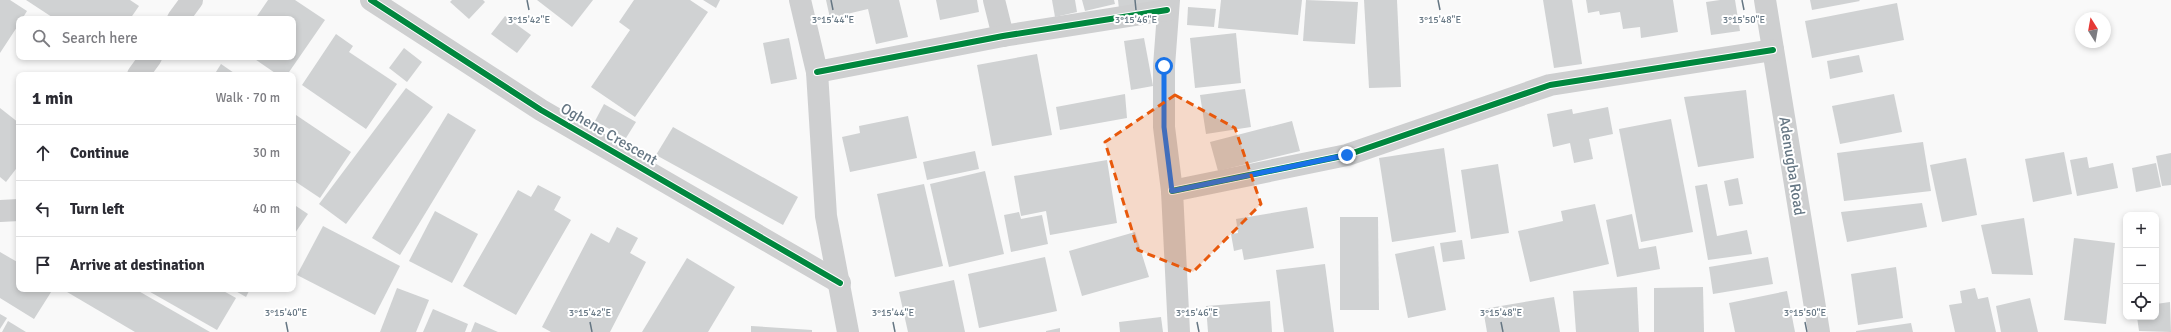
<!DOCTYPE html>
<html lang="en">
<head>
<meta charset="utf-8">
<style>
  :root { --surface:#fff; --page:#f7f7f7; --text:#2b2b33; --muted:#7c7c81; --line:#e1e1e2 }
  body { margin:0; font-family:Signika,sans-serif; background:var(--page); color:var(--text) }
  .controls { position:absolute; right:12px; bottom:12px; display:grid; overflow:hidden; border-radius:8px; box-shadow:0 2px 6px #0003 }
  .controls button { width:36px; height:36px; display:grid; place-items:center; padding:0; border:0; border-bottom:1px solid var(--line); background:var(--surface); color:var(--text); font:20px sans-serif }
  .compass { position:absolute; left:2075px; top:12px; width:36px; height:36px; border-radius:50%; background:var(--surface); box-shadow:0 2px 6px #0003; rotate:349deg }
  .stop { position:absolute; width:12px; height:12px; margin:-9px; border:3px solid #1a73e8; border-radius:50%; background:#fff }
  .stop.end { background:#1a73e8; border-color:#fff; box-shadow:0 1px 4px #0008 }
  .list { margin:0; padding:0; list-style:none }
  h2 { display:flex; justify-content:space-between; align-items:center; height:52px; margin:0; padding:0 16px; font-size:17px }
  h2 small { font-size:13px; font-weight:400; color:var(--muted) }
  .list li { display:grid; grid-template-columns:26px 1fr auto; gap:12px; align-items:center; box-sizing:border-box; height:56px; padding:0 16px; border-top:1px solid var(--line) }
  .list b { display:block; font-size:15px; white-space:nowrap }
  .list em { font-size:13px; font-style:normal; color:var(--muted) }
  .icon { flex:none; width:22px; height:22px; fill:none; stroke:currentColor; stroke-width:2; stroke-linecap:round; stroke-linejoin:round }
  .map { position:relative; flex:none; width:2171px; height:332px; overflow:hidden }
  .search { position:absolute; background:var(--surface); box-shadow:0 2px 6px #0003; left:16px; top:16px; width:280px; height:44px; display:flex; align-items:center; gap:10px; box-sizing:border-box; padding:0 14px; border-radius:8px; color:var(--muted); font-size:15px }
  .panel { position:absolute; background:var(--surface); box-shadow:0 2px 6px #0003; left:16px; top:72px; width:280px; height:220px; border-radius:8px }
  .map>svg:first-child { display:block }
  .building { fill:#d0d2d3 }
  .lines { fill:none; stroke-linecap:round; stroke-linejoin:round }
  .minor { stroke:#cecfd0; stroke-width:22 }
  .cycleway-casing { stroke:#fff; stroke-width:8 }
  .cycleway { stroke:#00873e; stroke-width:6 }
  .route { stroke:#1a73e8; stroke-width:5 }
  .marked { fill:#e8590c; fill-opacity:0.2; stroke:#e8590c; stroke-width:3; stroke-dasharray:8 5; stroke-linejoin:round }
  .ticks { fill:none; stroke:#657683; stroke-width:1.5 }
  .labels { text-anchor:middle; stroke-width:4; stroke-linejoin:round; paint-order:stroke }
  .street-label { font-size:15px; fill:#657683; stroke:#fff }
  .ticks-label { font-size:10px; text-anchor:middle; fill:#657683; stroke:#fff; stroke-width:4; stroke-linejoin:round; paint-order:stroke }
</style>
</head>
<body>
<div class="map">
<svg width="2171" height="332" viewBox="0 0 2171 332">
  <rect width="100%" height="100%" fill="#f9f9f9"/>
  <g class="building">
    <polygon points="0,0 10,0 27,11 22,19 19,19 19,24 0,53"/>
    <polygon points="26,0 130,0 139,6 130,19 55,19"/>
    <polygon points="268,0 295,0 325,20 287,75 278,75 252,57 293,57 293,19 255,19"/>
    <polygon points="452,0 483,0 485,2 469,19 450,2"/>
    <polygon points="537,0 593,0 572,27"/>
    <polygon points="634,0 690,0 708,12 635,117 591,87 630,30 619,22"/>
    <polygon points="703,0 720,0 716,8"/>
    <polygon points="826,0 899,0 908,37 876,44 868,9 830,18"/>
    <polygon points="936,0 977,0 979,12 940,20"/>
    <polygon points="1052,0 1075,0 1077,12 1055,17"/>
    <polygon points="1082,0 1114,0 1115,4 1085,11"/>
    <polygon points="1118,0 1159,0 1159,6 1119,9"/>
    <polygon points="1221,0 1302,0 1298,35 1218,28"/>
    <polygon points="1306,0 1358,2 1355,44 1303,41"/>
    <polygon points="1364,0 1397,0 1401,87 1369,88"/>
    <polygon points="1543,0 1572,0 1582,64 1554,68"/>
    <polygon points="1586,0 1673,0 1678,32 1641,38 1640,27 1623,29 1620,12 1600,15 1599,11 1588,13"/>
    <polygon points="1720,0 1735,0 1740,31 1711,35 1706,2"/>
    <polygon points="1810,0 1859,0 1860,1 1812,10"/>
    <polygon points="1897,3 1904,40 1812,58 1805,21"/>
    <polygon points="1188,7 1216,9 1214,27 1187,25"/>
    <polygon points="505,16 531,35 517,53 491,34"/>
    <polygon points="1236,33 1241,83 1195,88 1190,38"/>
    <polygon points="336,34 353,46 349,52 397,84 366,129 302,85"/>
    <polygon points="789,38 797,79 771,84 763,43"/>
    <polygon points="1144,38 1153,86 1131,90 1124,41"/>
    <polygon points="404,48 422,62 407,82 389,68"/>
    <polygon points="1037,54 1052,135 992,146 977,65"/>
    <polygon points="1859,55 1863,72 1830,79 1827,61"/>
    <polygon points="221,64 237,75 214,75"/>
    <polygon points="406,88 433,107 346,224 319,204"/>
    <polygon points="1245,89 1251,127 1206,134 1200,95"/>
    <polygon points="1746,90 1754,158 1698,167 1684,97"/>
    <polygon points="1125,94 1127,118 1060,130 1056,107"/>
    <polygon points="1894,94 1902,132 1840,144 1832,106"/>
    <polygon points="604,104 636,122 626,138 595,121"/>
    <polygon points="1608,107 1613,134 1589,139 1593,159 1574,163 1570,143 1553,147 1547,114 1572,109 1573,114"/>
    <polygon points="0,108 19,123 19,165 6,182 0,177"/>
    <polygon points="293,113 351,152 320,198 293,180"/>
    <polygon points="448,113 476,130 400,255 372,238"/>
    <polygon points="908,116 917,158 850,172 842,137 860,133 859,126"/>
    <polygon points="1671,119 1693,232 1641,242 1619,129"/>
    <polygon points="1292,121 1300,151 1218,171 1210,142"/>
    <polygon points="673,127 798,197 783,225 656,155"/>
    <polygon points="1923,142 1931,191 1844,201 1837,153"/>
    <polygon points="1444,148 1456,232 1392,242 1379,158"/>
    <polygon points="975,151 979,169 927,180 923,162"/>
    <polygon points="2064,152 2072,194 2033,202 2025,159"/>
    <polygon points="2171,153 2171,185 2162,186 2156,156"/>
    <polygon points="2087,157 2089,168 2113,163 2118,188 2077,196 2070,160"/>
    <polygon points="1966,158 1977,215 1942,222 1930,165"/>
    <polygon points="1107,160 1117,223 1050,235 1046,211 1021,216 1014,176"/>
    <polygon points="2156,163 2161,187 2136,192 2132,168"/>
    <polygon points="1498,164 1509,233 1471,239 1461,170"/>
    <polygon points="985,171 1004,254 949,267 930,184"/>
    <polygon points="1738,178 1743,204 1729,206 1724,181"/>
    <polygon points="924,184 943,266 895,277 877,194"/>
    <polygon points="1707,184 1717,236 1747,230 1752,254 1708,260 1695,186"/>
    <polygon points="538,185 561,197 554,210 571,220 516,315 463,286 518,190 531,197"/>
    <polygon points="1922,203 1927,227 1847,242 1841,212"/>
    <polygon points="293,204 308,214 293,236"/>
    <polygon points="1595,204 1609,264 1530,282 1518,231 1563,221 1561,211"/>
    <polygon points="1307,207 1314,248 1244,260 1242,249 1234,251 1231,234 1238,233 1236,219"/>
    <polygon points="435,211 478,234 452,283 409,261"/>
    <polygon points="1019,212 1021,219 1042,215 1048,244 1011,252 1004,215"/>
    <polygon points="1632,214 1639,249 1656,246 1660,269 1617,277 1606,220"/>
    <polygon points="1340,217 1378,217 1379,310 1340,310"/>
    <polygon points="2024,218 2033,275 1992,274 1981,225"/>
    <polygon points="323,226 400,266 375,315 297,275"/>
    <polygon points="617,227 638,238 630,253 646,262 610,332 551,332 542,327 591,233 609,243"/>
    <polygon points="1135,232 1149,277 1082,296 1069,251"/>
    <polygon points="2074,238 2115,243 2106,324 2064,320"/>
    <polygon points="1462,240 1465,259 1443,262 1440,243"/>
    <polygon points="1434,246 1446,310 1408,318 1395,254"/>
    <polygon points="0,252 19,263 19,289 53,289 34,319 0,298"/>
    <polygon points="1045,257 1057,311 979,328 968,274"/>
    <polygon points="1768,257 1773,284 1713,294 1709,267"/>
    <polygon points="687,258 735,287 708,332 642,332"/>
    <polygon points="1325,264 1334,332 1284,332 1276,270"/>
    <polygon points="1896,267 1903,318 1858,325 1851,274"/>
    <polygon points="954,280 965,332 908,332 899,292"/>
    <polygon points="1637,287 1639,332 1576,332 1573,291"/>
    <polygon points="1703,287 1704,332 1654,332 1654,288"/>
    <polygon points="397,288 429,300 416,332 380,332"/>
    <polygon points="1975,288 1978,299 1988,297 1996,332 1955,332 1949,305 1962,303 1960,291"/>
    <polygon points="62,289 135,289 210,332 135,332"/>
    <polygon points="145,289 220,289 236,298 217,330"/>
    <polygon points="232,289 250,289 246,297"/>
    <polygon points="1787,291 1795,332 1735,332 1729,303"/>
    <polygon points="1554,297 1560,332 1487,332 1483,309"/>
    <polygon points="2030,298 2038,332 2001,332 1996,306"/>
    <polygon points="1270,301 1272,332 1208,332 1206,306"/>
    <polygon points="2170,302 2171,332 2139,331 2137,317 2156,317 2156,304"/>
    <polygon points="433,309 468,324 465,332 423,332"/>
    <polygon points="0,314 7,318 0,329"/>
    <polygon points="1161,317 1163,332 1120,332 1119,322"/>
    <polygon points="8,321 26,332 2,332"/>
    <polygon points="475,322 498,332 471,332"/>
    <polygon points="1911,323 1913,332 1856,332 1856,331"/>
    <polygon points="751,326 812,330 812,332 751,332"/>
    <polygon points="1060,328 1060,332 1046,332 1046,331"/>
  </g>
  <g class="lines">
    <g class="minor">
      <polyline points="371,0 541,110 840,283"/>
      <polyline points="800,0 817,72 826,216 848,332"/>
      <polyline points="994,0 1003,36"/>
      <polyline points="1169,0 1164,66 1164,127 1172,191 1179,332"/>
      <polyline points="1765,0 1819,332"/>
      <polyline points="178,19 192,0"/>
      <polyline points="817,72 1003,36 1167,10"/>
      <polyline points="138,75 151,57"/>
      <polyline points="1172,191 1347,155 1550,85 1773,50"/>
      <polyline points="0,211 19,210"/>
    </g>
    <defs>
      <g id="cycleway">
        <polyline points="371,0 541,110 840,283"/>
        <polyline points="817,72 1003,36 1167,10"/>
        <polyline points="1172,191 1347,155 1550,85 1773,50"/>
      </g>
    </defs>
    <use href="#cycleway" class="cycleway-casing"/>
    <use href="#cycleway" class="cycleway"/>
  </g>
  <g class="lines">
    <polyline class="route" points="1164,66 1164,127 1172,191 1347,155"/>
  </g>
  <path class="marked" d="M1175,95L1235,128L1261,204L1193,272L1138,250L1105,142Z"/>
  <path class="ticks" d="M527,0L529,10M831,0L833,10M1135,0L1136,10M1438,0L1440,10M1742,0L1744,10M286,322L288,332M590,322L592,332M893,322L895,332M1197,322L1199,332M1501,322L1503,332M1805,322L1807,332"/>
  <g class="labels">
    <g class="street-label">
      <text transform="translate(609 134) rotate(30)" y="5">Oghene Crescent</text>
      <text transform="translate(1792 166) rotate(81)" y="5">Adenugba Road</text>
    </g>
  </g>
  <g class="ticks-label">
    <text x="529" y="23">3°15'42"E</text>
    <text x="833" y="23">3°15'44"E</text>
    <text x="1136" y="23">3°15'46"E</text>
    <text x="1440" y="23">3°15'48"E</text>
    <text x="1744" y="23">3°15'50"E</text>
    <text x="286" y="316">3°15'40"E</text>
    <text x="590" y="316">3°15'42"E</text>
    <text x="893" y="316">3°15'44"E</text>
    <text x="1197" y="316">3°15'46"E</text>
    <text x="1501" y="316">3°15'48"E</text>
    <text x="1805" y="316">3°15'50"E</text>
  </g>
</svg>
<div class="controls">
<button>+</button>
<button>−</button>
<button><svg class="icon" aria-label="locate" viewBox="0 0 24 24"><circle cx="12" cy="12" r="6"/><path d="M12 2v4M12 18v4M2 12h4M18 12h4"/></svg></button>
</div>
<svg class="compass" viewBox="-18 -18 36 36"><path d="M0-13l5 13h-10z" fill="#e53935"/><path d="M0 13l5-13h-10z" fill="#7c7c81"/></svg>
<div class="stop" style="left:1164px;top:66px"></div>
<div class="stop end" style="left:1347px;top:155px"></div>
<div class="search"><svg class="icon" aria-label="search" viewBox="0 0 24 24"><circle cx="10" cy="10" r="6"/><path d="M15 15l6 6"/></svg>Search here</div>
<section class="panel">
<h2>1 min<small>Walk · 70 m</small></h2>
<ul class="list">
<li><svg class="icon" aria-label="ahead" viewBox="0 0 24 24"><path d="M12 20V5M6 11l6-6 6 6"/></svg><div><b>Continue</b></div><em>30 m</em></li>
<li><svg class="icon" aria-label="left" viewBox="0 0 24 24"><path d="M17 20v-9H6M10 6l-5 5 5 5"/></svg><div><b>Turn left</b></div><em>40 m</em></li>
<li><svg class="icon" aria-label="arrive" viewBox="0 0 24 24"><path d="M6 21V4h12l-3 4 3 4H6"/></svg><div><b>Arrive at destination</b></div></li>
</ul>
</section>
</div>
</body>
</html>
